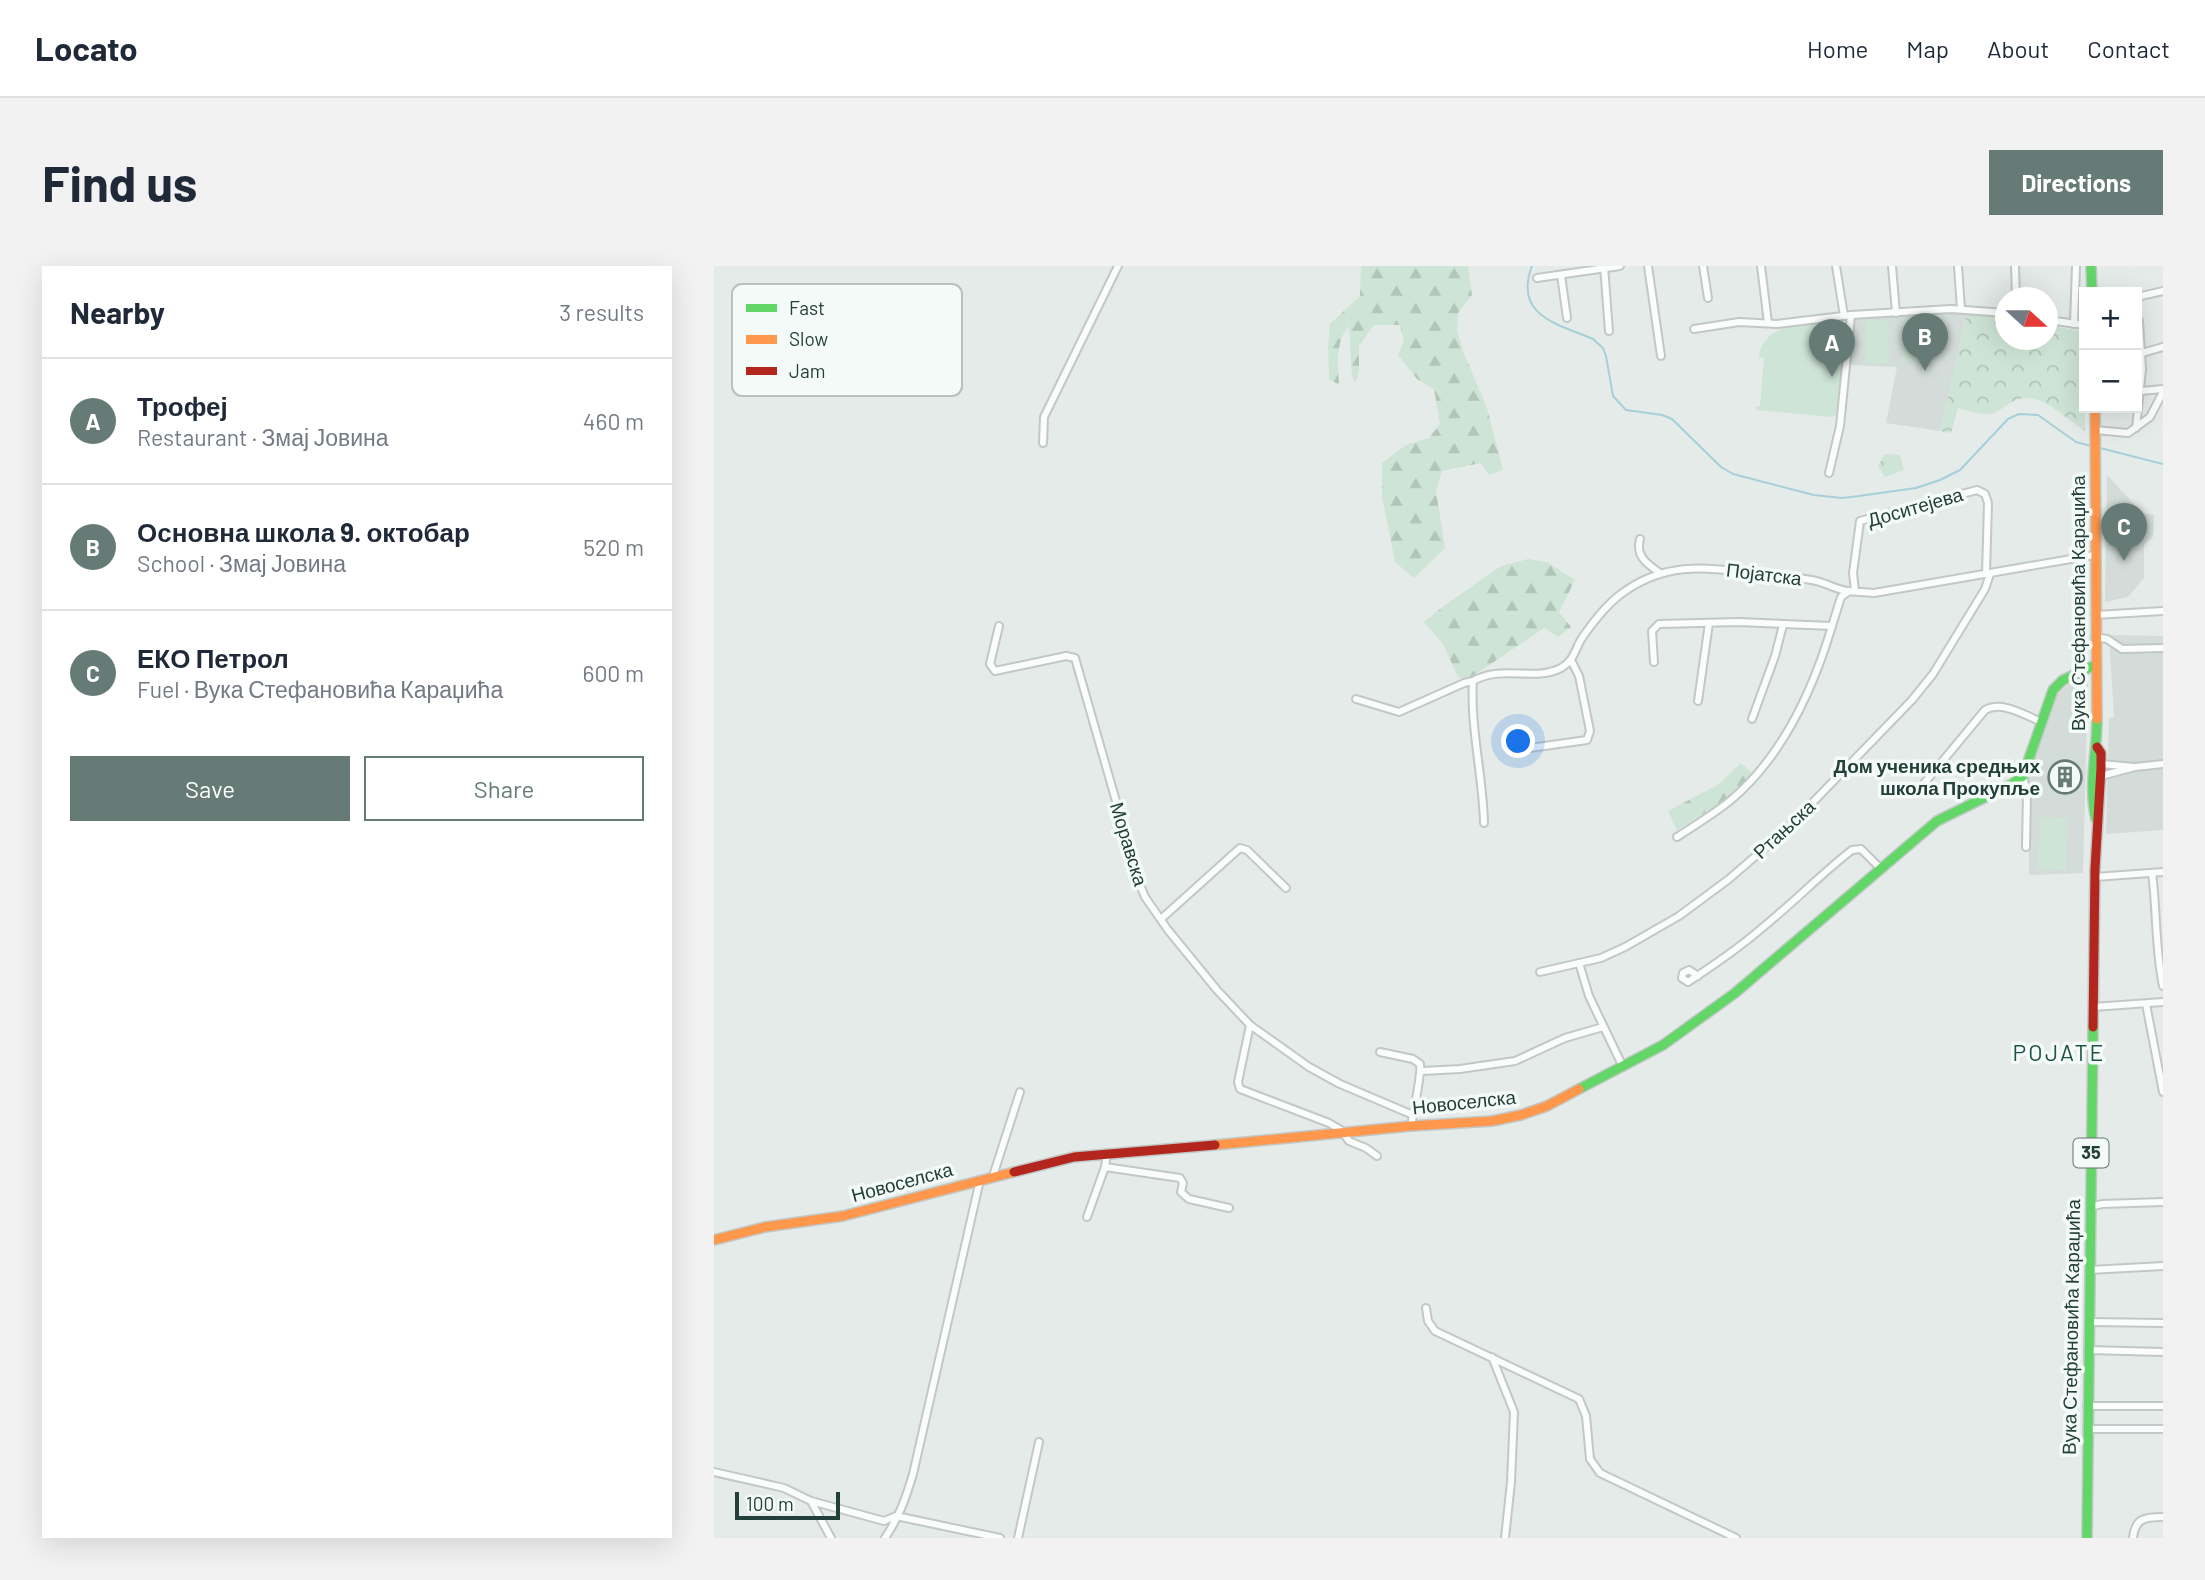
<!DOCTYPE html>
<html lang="en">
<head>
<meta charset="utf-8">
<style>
  :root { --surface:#fff; --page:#f2f2f3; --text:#1f2937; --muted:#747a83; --line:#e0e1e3; --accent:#667b76 }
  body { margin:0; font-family:Barlow,sans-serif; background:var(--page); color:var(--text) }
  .controls { position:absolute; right:21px; top:21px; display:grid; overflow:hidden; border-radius:0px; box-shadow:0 7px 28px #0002 }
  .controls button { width:63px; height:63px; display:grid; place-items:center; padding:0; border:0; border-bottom:2px solid var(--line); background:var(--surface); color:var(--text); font:35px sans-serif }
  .compass { position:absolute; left:1281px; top:21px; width:63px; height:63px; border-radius:50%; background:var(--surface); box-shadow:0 7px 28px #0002; rotate:111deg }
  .scale { position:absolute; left:21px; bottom:18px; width:105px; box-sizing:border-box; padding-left:7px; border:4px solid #223f39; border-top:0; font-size:19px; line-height:24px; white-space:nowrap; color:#223f39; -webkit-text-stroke:5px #f4faf7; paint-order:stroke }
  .you { position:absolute; left:805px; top:476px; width:24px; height:24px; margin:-18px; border:5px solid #fff; border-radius:50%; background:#1a73e8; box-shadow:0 0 0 10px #1a73e833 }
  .badge { display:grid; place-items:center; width:46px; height:46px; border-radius:50%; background:var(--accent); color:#fff; font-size:23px; font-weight:700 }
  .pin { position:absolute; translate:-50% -58px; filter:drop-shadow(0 2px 4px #0008) }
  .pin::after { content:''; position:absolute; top:37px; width:24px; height:21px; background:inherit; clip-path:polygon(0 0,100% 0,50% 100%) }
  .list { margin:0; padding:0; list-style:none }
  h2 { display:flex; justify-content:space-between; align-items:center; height:91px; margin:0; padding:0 28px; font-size:30px }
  h2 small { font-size:23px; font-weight:400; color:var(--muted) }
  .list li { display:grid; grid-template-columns:46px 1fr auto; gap:21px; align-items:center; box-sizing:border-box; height:126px; padding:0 28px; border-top:2px solid var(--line) }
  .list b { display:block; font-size:26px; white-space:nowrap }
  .list p { margin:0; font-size:23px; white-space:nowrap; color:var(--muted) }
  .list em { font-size:23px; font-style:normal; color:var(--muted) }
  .actions { display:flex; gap:14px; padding:21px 28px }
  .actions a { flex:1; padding:16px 0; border:2px solid var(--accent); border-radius:0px; text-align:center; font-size:24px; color:var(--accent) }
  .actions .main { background:var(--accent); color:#fff }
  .map { position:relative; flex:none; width:1449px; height:1272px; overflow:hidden; border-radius:0px }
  header { display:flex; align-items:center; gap:42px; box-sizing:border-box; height:98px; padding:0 35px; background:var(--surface); border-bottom:2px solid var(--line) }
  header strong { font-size:33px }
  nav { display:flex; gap:38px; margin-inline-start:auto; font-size:24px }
  .intro { display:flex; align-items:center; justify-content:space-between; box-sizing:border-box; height:168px; padding:0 42px }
  h1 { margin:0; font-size:49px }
  .button { padding:18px 32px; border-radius:0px; background:var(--accent); color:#fff; font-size:24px; font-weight:700 }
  main { display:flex; gap:42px; padding:0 42px }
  aside { flex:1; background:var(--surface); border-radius:0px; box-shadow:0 7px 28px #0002 }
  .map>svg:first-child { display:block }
  .built { fill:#d3dcd8 }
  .green { fill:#cee4d6 }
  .forest { fill:url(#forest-firs) }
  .park { fill:url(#park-crowns) }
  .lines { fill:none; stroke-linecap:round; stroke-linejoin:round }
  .stream { stroke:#a6d0d9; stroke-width:2 }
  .street-casing { stroke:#c2c8c5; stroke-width:10 }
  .fast-casing { stroke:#c1c8c6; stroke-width:12 }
  .slow-casing { stroke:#c1c8c6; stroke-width:12 }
  .jam-casing { stroke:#c1c8c6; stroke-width:12 }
  .street { stroke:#fbfcfc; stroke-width:6 }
  .fast { stroke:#63d668; stroke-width:9 }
  .slow { stroke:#ff974d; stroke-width:9 }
  .jam { stroke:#b3261e; stroke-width:9 }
  .labels { text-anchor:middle; stroke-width:7; stroke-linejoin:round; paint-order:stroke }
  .shield { fill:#f4faf7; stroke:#617772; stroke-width:2 }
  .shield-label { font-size:18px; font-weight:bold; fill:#223f39 }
  .street-label { font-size:19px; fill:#223f39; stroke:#f4faf7 }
  .poi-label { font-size:19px; font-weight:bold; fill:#223f39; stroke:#f4faf7; text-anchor:end }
  .quarter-label { font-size:23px; letter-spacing:2px; fill:#1e5248; stroke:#f4faf7 }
  .key { fill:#f4faf7; stroke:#b5c2be; stroke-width:2 }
  .key-label { font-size:19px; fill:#223f39 }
</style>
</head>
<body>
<header>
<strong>Locato</strong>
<nav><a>Home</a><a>Map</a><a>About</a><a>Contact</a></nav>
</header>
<div class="intro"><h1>Find us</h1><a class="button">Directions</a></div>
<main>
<aside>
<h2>Nearby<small>3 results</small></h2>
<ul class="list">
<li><span class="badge">A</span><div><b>Трофеј</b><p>Restaurant · Змај Јовина</p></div><em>460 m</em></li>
<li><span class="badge">B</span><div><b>Основна школа 9. октобар</b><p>School · Змај Јовина</p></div><em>520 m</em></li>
<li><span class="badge">C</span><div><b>ЕКО Петрол</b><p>Fuel · Вука Стефановића Караџића</p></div><em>600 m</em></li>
</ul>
<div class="actions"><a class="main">Save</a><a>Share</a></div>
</aside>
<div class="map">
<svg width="1449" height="1272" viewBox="0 0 1449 1272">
  <defs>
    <pattern id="forest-firs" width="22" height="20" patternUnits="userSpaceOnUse" patternTransform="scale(1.75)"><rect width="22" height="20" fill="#cee4d6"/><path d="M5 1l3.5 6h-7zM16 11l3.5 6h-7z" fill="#b1c5b8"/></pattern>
    <pattern id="park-crowns" width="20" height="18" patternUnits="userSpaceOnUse" patternTransform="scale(1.75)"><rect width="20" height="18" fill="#cee4d6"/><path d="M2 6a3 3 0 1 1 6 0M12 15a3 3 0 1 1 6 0" fill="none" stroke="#b1c5b8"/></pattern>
  </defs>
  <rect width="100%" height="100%" fill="#e5ebe8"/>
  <g class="built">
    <polygon points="1217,47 1253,47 1226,165 1172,157 1183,101 1136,99 1141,53"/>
    <polygon points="1393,209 1428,247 1440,249 1439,270 1430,279 1430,312 1414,331 1391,336"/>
    <polygon points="1395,369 1449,370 1449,564 1392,568 1395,452 1400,451"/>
    <polygon points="1374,407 1369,607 1315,609 1315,534 1312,511 1341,430 1366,409"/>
  </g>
  <g class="green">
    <polygon points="1189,53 1207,54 1205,96 1188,95"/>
    <polygon points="1151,54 1174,54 1175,97 1152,97"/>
    <path d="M1128,55L1133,61L1123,149L1117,151L1043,144L1041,140H1046L1050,92L1045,91C1048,55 1101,56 1128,55Z"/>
    <polygon points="1326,551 1354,552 1352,604 1324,603"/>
  </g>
  <g class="forest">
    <path d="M647,0H754L758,29L744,47L743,64L749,85L773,142L789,204L775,209L767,197L728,205L722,225L731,282L700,312L681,296L668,231V197L692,179L715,172L726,158L720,123L703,113L684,89L690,75L686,59H660L645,80V106L641,117L638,110L635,60C621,75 624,100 625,119L615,113L614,81L616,58L646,30Z"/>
    <polygon points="814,293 833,296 861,314 845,346 857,361 844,371 830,362 753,414 744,411 729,378 710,356 731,339 787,300"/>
    <polygon points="1027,497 1038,507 1015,532 963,564 954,545 1005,518"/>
  </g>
  <g class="park">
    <path d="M1253,47L1291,52L1292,74H1334V59L1370,66L1371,165C1355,155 1335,134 1315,132C1296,131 1290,145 1276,148C1266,149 1253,144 1244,142L1237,167L1226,165Z"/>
    <polygon points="1171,188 1186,189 1190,204 1171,211 1164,200"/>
  </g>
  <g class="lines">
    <g class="stream">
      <path d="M818,0C799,50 844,58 879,73L889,82L892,90L899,130L912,144L948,149L958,153L1007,201L1019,208L1100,229L1128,232L1145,230L1202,222L1226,214L1246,204L1294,153L1305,148L1324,149L1362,176L1377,180"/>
      <polyline points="1386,182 1449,198"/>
    </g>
    <defs>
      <g id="street">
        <polyline points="890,0 895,65"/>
        <polyline points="934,0 947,90"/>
        <polyline points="989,0 994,32"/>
        <polyline points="1047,0 1054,57"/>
        <polyline points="1122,0 1130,50"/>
        <polyline points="1178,0 1182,47"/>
        <polyline points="1244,0 1247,43"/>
        <polyline points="1301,0 1302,32"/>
        <polyline points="847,9 853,52"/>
        <polyline points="823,12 906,0"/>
        <polyline points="1423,31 1449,25"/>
        <polyline points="1334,54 1370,59"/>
        <polyline points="1360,58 1362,0"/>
        <polyline points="980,63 1025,56 1063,58 1137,49 1237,43 1292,47"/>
        <polyline points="1428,87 1449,81"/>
        <polyline points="1427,125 1449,123"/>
        <polyline points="1422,162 1428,103 1425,55"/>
        <polyline points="1381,164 1414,167 1436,151 1449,126"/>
        <polyline points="329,177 330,151 404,0"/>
        <polyline points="1115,207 1126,160 1137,49"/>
        <path d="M926,273C921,290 933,298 946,307"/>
        <polyline points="1141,325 1139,307 1146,255 1263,224 1271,228 1274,237 1272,308"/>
        <polyline points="1381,349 1449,345"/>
        <polyline points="285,360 276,398 281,405 352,390 361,392 426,619 431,631 454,664 503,724 536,759 595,801 626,818 699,849"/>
        <polyline points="1381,371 1393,373 1408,383 1449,382"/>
        <polyline points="940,396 938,365 945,358 1025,356 1118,360 1127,331 1135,325"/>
        <polyline points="642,433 685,446 750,417 759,415"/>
        <polyline points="984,435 995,357"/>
        <polyline points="1038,453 1061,390 1069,359"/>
        <polyline points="816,482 873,474 876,465 865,410 857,394"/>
        <polyline points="1387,498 1420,501"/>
        <polyline points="1309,510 1313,527 1312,581"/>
        <polyline points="1387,510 1421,501 1449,498"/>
        <path d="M1208,520L1271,444C1288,434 1312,450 1328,456"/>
        <path d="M770,557C769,510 756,462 759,415C789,398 820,416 847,402C860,395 861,383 868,372C879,356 891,340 907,328C950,296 989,301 1039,307C1059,309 1078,311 1098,314C1110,316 1121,323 1133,325C1142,326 1151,326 1160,327L1380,289"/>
        <path d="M963,571C981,559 1000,548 1017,534C1069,490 1099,424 1118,360"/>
        <path d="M1438,607C1443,644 1441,683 1449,720"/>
        <polyline points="1381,611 1449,606"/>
        <polyline points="447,653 526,582 533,584 572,622"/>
        <polyline points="865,697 875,730 909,801"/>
        <polyline points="826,706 887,692 911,681 965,650 1015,613 1074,562 1198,434 1219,408 1271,323 1276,308"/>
        <path d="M984,710L975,704L969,707L968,712L974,716C1000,699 1025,682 1048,662C1079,637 1107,608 1138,584L1147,583L1166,602"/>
        <polyline points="1432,738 1449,826"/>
        <polyline points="1379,741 1449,736"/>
        <polyline points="536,759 524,816 526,823 615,857 627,864 635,875 652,882 663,890"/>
        <path d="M666,786L699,793L706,798C708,806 699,849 697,860"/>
        <polyline points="708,805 746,803 801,795 851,772 889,761"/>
        <polyline points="391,901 466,912 469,917 467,926 475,933 515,942"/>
        <polyline points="279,910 306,826"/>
        <polyline points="1376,941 1388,938 1449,936"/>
        <polyline points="373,951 391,901 393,887"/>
        <polyline points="1375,1004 1449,1000"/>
        <polyline points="712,1042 714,1055 721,1065 865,1133 872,1150 876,1193 886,1207 1022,1272"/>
        <polyline points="1375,1056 1449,1057"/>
        <polyline points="1374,1084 1449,1086"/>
        <polyline points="778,1091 800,1146 797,1216 791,1272"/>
        <polyline points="1373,1140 1449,1140"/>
        <polyline points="1373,1163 1449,1163"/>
        <polyline points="0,1206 70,1222 97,1235 170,1255 182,1250 286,1272"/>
        <polyline points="97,1235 117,1272"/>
        <path d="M171,1272C185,1251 192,1232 199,1208L266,914"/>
        <polyline points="304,1272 325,1176"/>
        <path d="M1419,1272C1421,1252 1431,1251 1449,1251"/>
      </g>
      <g id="fast">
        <polyline points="1377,0 1378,26"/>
        <path d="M1382,553C1374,519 1383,487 1383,453"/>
        <polyline points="865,823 949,779 1021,727 1223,555 1298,518 1309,510 1339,424 1349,414 1381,399"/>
        <polyline points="1373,1272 1379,761"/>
      </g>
      <g id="slow">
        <polyline points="1381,142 1383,453"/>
        <polyline points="501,879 697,860 778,855 807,849 833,840 865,823"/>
        <polyline points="0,974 51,961 129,950 300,906"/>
      </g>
      <g id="jam">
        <polyline points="1379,761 1381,603 1387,502 1387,487 1383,481"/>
        <polyline points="300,906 360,891 501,879"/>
      </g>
    </defs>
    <use href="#street" class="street-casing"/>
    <use href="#fast" class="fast-casing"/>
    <use href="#slow" class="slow-casing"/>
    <use href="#jam" class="jam-casing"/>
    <use href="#street" class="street"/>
    <use href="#fast" class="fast"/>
    <use href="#slow" class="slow"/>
    <use href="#jam" class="jam"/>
  </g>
  <defs>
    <symbol id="building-ring" viewBox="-11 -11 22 22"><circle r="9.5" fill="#f4faf7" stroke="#667b76" stroke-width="1.5"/><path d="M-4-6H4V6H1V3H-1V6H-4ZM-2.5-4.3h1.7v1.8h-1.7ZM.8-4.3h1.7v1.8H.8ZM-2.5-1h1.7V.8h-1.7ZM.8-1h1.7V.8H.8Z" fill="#667b76"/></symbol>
  </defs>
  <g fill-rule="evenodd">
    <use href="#building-ring" x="1332" y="492" width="38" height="38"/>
  </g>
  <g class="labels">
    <rect class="shield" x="1359.5" y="872.5" width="35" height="29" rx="5"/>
    <g class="shield-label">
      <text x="1377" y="893">35</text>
    </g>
    <g class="street-label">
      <text transform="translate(1201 241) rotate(-16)" y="7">Доситејева</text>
      <text transform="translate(1050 308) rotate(7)" y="7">Појатска</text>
      <text transform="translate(1364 337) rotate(-90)" y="7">Вука Стефановића Караџића</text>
      <text transform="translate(1070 563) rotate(-43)" y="7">Ртањска</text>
      <text transform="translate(415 578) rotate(73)" y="7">Моравска</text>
      <text transform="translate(750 836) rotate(-6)" y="7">Новоселска</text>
      <text transform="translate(188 916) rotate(-15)" y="7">Новоселска</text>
      <text transform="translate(1357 1061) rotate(-89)" y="7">Вука Стефановића Караџића</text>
    </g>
    <g class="poi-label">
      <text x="1326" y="507">Дом ученика средњих<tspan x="1326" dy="22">школа Прокупље</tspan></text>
    </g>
    <g class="quarter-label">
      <text x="1345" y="795">POJATE</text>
    </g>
  </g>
  <rect x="18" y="18" width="230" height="112" rx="10" class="key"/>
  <rect x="32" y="38" width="31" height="8" fill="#63d668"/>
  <rect x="32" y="69" width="31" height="9" fill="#ff974d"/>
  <rect x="32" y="101" width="31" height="8" fill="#b3261e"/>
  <g class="key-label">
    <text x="75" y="49">Fast</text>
    <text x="75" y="80">Slow</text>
    <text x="75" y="112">Jam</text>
  </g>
</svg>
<div class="controls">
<button>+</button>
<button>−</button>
</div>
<svg class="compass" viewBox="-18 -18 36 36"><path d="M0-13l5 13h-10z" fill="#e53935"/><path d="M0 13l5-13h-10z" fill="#747a83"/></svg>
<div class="scale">100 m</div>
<div class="you"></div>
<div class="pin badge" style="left:1118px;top:111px">A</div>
<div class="pin badge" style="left:1211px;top:105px">B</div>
<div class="pin badge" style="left:1410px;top:295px">C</div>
</div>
</main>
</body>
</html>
